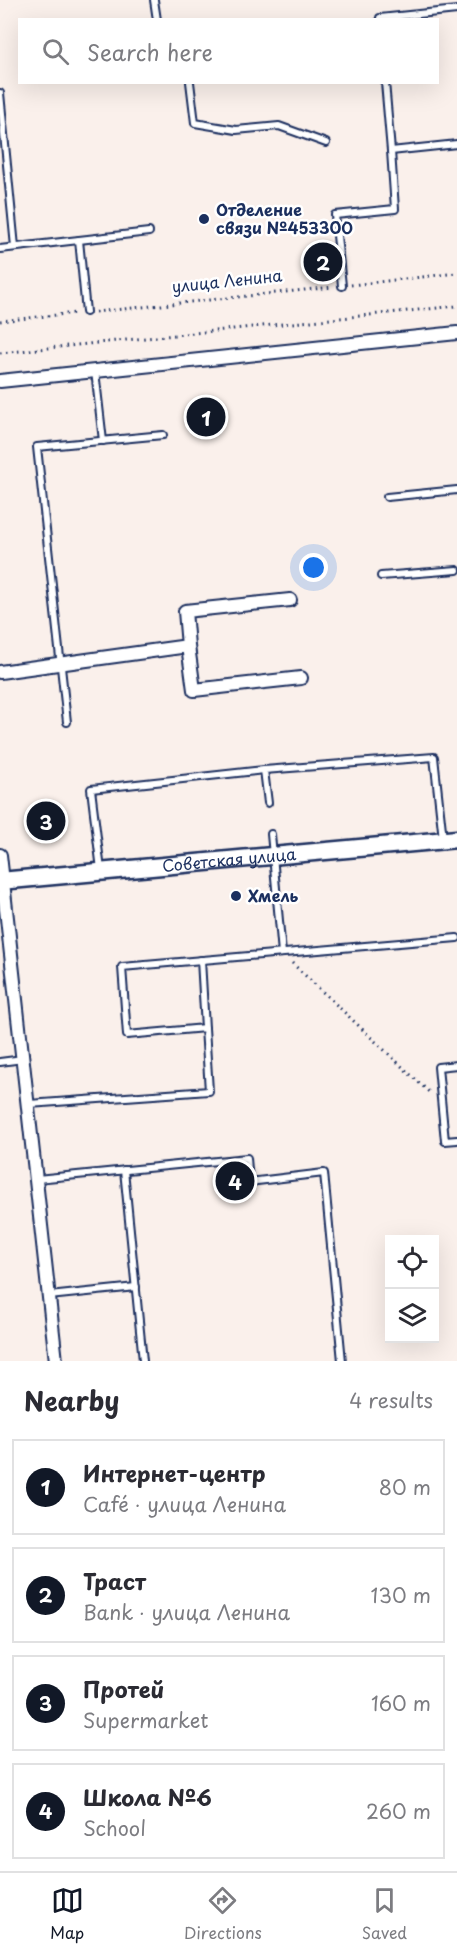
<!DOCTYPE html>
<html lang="en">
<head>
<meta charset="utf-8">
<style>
  :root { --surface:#fff; --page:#f2f2f3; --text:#2b2b33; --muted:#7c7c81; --line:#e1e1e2; --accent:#111827 }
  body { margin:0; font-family:"Playpen Sans",sans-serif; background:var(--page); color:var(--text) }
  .controls { position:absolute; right:18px; bottom:18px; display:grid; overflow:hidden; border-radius:0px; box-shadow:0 6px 24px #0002 }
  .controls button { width:54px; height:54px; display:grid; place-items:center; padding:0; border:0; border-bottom:2px solid var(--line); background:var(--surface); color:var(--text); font:30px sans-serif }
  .you { position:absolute; left:314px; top:568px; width:21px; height:21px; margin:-15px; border:4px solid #fff; border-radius:50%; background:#1a73e8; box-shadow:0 0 0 9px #1a73e833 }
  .badge { display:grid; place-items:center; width:39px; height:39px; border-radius:50%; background:var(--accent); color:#fff; font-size:20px; font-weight:700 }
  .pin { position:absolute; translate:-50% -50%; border:3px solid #fff; box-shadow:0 2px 6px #0006 }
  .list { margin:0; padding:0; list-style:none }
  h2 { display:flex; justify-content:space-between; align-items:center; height:78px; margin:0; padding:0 24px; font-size:26px }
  h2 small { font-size:20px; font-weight:400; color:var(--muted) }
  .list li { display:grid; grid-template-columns:39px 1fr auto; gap:18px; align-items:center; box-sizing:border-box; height:96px; margin:0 12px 12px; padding:0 12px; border:2px solid var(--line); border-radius:0px }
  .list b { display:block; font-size:22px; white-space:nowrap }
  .list p { margin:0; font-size:20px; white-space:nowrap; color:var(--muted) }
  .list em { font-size:20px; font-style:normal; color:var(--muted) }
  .icon { flex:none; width:33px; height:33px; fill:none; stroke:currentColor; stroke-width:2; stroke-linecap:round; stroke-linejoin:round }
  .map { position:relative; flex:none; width:457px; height:1361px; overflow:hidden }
  .search { position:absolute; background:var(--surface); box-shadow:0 6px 24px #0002; left:18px; right:18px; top:18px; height:66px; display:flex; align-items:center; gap:15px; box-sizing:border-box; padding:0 21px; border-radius:0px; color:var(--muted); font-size:22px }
  .sheet { height:510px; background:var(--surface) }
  nav { display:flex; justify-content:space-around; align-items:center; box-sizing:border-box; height:84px; border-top:2px solid var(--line); background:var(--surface); font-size:16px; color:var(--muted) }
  nav a { display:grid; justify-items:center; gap:3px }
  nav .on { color:var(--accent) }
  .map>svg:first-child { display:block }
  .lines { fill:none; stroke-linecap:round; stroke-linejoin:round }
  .service-casing { stroke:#1b2f5e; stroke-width:10 }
  .minor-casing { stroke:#1b2f5e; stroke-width:16 }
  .tertiary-casing { stroke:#1b2f5e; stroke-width:21 }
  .path { stroke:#1b2f5e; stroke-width:3; stroke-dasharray:1.5 4.5; stroke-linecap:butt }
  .service { stroke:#fff; stroke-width:6 }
  .minor { stroke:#fff; stroke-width:12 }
  .tertiary { stroke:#fff; stroke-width:16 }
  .poi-dot { fill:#1b2f5e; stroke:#fff; stroke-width:2 }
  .labels { text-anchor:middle; stroke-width:5; stroke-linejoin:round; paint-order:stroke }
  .poi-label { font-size:16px; font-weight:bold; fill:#1b2f5e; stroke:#fff; text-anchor:start }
  .street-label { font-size:16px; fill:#1b2f5e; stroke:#fff }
</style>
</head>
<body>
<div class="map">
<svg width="457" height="1361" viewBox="0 0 457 1361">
  <rect width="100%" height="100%" fill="#faf0eb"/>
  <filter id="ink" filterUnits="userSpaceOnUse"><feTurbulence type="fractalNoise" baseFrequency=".0167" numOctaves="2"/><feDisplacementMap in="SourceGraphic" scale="12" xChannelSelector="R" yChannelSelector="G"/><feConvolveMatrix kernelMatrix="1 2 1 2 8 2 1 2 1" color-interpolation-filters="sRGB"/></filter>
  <g filter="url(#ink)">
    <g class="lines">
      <defs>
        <g id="service">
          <polyline points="154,0 157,20"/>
          <polyline points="380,20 380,18 457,10"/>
          <polyline points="190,82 195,123 236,130 279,126 326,143"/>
          <polyline points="385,82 391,151"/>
          <polyline points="0,93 15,247"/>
          <polyline points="79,240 86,312"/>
          <polyline points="0,249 149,232"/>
          <polyline points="342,286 335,215 395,209 391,151 457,144"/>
          <polyline points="95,371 103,441"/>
          <polyline points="387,497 457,490"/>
          <polyline points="381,576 457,570"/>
          <polyline points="67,722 37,447 163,435"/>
          <polyline points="268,803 264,770 434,757 443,839"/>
          <polyline points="271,834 282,953"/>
          <polyline points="101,870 91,789 264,770"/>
          <polyline points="201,960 205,1028"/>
          <polyline points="0,1062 23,1059"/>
          <polyline points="457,1065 438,1067 445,1141 457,1140"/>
          <polyline points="29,1104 209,1091 205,1028 127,1035 122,967 457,938"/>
          <polyline points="124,1170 143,1361"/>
          <polyline points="37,1179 247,1158 249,1182 324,1173 342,1361"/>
          <polyline points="49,1296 136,1287"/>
        </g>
        <g id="minor">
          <polyline points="0,381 457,333"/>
          <polyline points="188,646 185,611 290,600"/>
          <polyline points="0,672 188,646 194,690 301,678"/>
          <polyline points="0,855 56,1361"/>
        </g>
        <g id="tertiary">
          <path id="s1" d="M0,881L457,839"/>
        </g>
      </defs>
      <use href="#service" class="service-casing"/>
      <use href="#minor" class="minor-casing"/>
      <use href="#tertiary" class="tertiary-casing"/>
      <g class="path">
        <polyline points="351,285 457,273"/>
        <polyline points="95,312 333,287"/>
        <polyline points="0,321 76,313"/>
        <polyline points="0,353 457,306"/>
        <polyline points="292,963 429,1092"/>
      </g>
      <use href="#service" class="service"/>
      <use href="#minor" class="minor"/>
      <use href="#tertiary" class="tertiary"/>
    </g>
  </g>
  <g class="poi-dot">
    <circle cx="204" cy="219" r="6"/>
    <circle cx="236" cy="896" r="6"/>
  </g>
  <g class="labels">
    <g class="poi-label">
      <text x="216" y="216">Отделение<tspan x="216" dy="18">связи №453300</tspan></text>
      <text x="248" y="902">Хмель</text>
    </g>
    <g class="street-label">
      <text transform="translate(227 281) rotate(-6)" y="6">улица Ленина</text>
      <text dy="6" stroke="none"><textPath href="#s1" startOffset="230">Советская улица</textPath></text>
    </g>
  </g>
</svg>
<div class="controls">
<button><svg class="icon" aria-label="locate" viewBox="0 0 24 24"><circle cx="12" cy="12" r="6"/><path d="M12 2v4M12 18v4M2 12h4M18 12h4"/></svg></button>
<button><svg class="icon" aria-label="layers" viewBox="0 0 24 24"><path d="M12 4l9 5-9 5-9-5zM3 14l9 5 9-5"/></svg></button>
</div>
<div class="you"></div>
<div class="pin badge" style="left:206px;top:417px">1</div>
<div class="pin badge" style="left:323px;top:262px">2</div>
<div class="pin badge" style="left:46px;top:821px">3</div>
<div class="pin badge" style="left:235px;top:1181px">4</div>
<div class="search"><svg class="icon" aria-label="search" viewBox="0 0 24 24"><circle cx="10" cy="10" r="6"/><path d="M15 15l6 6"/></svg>Search here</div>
</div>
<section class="sheet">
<h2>Nearby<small>4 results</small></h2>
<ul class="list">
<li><span class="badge">1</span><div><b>Интернет-центр</b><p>Café · улица Ленина</p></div><em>80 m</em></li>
<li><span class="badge">2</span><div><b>Траст</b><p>Bank · улица Ленина</p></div><em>130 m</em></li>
<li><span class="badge">3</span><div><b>Протей</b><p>Supermarket</p></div><em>160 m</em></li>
<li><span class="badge">4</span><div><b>Школа №6</b><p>School</p></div><em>260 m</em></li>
</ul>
</section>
<nav>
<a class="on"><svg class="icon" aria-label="map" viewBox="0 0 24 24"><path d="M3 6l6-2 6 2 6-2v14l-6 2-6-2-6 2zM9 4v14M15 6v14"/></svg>Map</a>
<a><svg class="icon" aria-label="directions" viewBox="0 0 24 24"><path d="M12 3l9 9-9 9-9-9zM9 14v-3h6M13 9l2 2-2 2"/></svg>Directions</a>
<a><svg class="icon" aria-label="saved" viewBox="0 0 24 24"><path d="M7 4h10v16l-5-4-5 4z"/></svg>Saved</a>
</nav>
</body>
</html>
